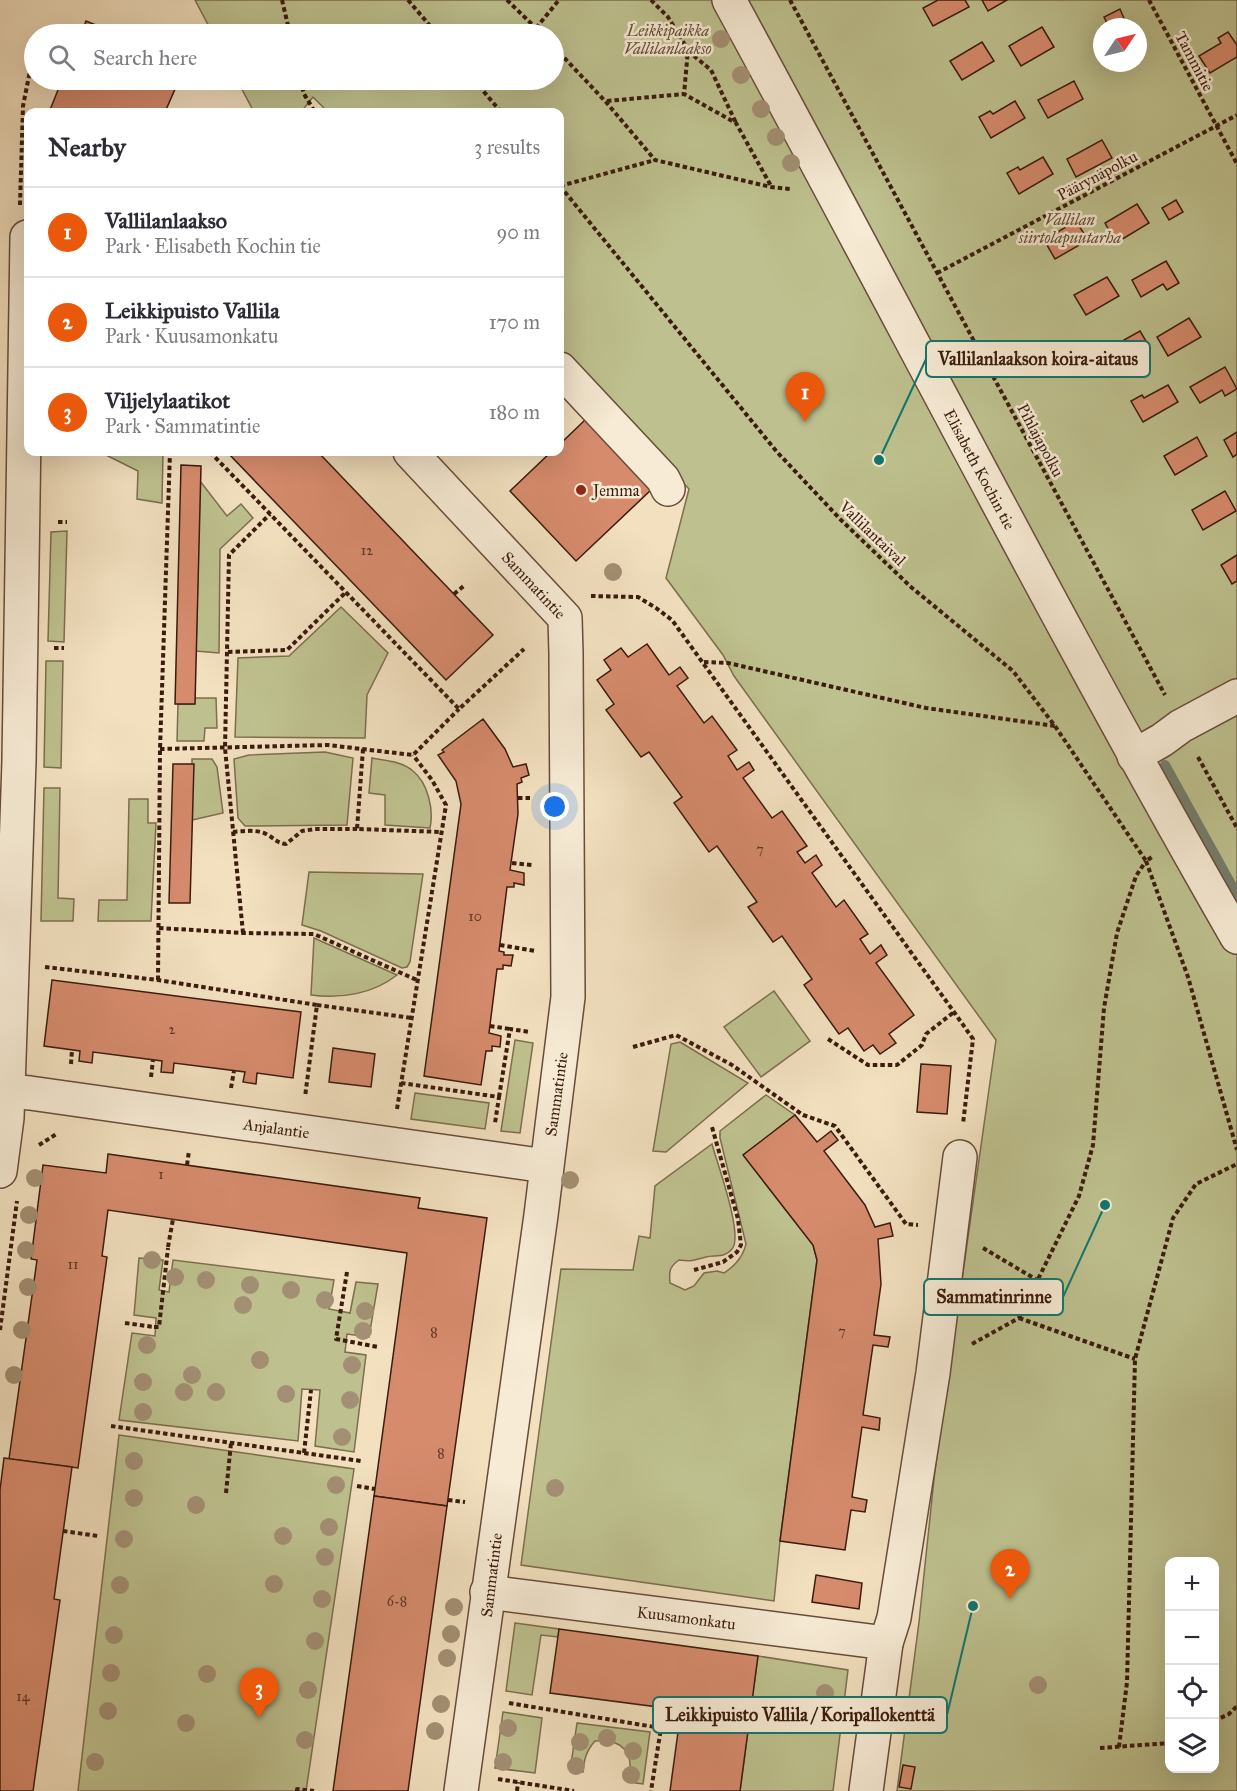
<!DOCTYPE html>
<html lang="en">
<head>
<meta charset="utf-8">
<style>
  :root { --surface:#fff; --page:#f7f7f7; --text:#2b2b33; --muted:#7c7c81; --line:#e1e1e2; --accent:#ea580c }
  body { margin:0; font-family:"IM FELL Great Primer",serif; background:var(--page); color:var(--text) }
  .controls { position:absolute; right:18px; bottom:18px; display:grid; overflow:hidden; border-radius:12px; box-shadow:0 6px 24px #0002 }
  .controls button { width:54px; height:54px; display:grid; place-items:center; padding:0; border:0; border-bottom:2px solid var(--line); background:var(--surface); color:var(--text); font:30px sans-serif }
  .compass { position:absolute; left:1093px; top:18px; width:54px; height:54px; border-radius:50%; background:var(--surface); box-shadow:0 6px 24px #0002; rotate:55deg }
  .you { position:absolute; left:555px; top:807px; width:21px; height:21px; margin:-15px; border:4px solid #fff; border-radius:50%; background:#1a73e8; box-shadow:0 0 0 9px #1a73e833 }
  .badge { display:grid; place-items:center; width:39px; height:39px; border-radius:50%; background:var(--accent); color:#fff; font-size:20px; font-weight:700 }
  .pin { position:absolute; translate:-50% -50px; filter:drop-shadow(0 2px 3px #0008) }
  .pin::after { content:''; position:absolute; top:32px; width:21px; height:18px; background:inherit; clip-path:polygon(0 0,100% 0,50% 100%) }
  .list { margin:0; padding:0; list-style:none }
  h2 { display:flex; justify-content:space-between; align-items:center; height:78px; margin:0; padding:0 24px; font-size:26px }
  h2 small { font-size:20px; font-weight:400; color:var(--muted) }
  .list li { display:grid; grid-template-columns:39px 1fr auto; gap:18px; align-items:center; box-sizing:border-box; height:90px; padding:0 24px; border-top:2px solid var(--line) }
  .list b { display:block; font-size:22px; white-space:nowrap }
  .list p { margin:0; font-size:20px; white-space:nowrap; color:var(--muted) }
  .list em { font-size:20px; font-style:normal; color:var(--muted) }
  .icon { flex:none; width:33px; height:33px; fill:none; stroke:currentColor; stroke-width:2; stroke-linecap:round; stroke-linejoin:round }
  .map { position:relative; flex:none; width:1237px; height:1791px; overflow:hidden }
  .search { position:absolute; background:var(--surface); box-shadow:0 6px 24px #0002; left:24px; top:24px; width:540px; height:66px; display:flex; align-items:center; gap:15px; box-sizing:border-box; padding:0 21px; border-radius:33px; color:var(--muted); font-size:22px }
  .panel { position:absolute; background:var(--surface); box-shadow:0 6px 24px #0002; left:24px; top:108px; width:540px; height:348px; border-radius:12px }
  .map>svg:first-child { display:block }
  .green { fill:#bec18f; stroke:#7c6e4e; stroke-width:1.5; fill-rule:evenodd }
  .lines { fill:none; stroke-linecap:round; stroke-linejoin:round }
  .stream { stroke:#757d6c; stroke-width:10 }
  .building { fill:#d68b6d; stroke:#3a1b0d; stroke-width:1.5 }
  .minor-casing { stroke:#684c3a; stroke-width:36 }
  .path { stroke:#3a1b0d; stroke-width:4; stroke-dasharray:4.5 3; stroke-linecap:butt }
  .minor { stroke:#f7ebd5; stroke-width:33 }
  .tree { fill:#a38f73 }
  .poi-dot { fill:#8f2418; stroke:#f7ebd5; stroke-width:2 }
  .labels { text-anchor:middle; stroke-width:5; stroke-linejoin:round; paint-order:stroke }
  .number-label { font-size:14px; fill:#613725 }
  .park-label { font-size:16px; font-style:italic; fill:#624d34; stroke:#f7ebd5 }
  .street-label { font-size:16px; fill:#3a1b0d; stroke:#f7ebd5 }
  .poi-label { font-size:16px; fill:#3a1b0d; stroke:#f7ebd5; text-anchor:start }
  .leader { fill:none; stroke:#0f766e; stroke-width:2 }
  .callout-dot { fill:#0f766e; stroke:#f7ebd5; stroke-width:2 }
  .callout { fill:#f7ebd5; stroke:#0f766e; stroke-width:2 }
  .callout-label { font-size:18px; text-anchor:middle; font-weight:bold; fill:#3a1b0d }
</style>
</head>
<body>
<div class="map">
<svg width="1237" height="1791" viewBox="0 0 1237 1791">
  <rect width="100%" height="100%" fill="#f2e0bf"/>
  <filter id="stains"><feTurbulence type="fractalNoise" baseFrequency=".00333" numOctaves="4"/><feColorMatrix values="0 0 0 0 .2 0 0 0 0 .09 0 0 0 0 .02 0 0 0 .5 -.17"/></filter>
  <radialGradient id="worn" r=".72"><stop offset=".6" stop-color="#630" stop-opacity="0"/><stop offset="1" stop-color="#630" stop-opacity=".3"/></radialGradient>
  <g class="green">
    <path d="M195,0H1237V1791H897L919,1622L935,1470L996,1040L734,676L723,655L666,578L689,489L560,354V112H328L313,97L301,112H254L237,80H554V34H213ZM1102,27H1138V63H1102ZM1170,1562H1214V1768H1170Z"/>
    <polygon points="100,452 163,452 162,503 137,499 138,471"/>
    <polygon points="200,481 227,516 241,504 253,518 220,549 219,653 196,651"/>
    <polygon points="67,531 64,642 48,641 51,532"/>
    <polygon points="341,607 388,653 367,695 365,738 235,737 238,658 289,656"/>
    <polygon points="46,661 63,661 61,768 44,767"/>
    <polygon points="195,698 216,698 217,728 205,728 204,741 177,741 178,704 194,704"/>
    <polygon points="325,752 353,758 347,825 245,826 238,818 234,759 249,755"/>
    <path d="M372,758C386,761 402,761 413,771C428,783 434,810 430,828L385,825V795L369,793Z"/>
    <polygon points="192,759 212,759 217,767 223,813 192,820"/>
    <polygon points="44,788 60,788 58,898 74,899 73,921 41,921"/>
    <polygon points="129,799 148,799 148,823 156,823 151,921 98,921 99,900 127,900"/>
    <polygon points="309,872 423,874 410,962 407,967 402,968 321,931 302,925"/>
    <path d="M314,938L397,975C373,994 341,999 311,995Z"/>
    <polygon points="774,991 810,1041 761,1077 724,1027"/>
    <polygon points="515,1040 533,1043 520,1133 501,1131"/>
    <polygon points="680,1042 748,1083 666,1152 653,1151 671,1044"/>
    <polygon points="415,1093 489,1103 485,1129 411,1119"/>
    <path d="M766,1095L795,1115L744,1156L813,1245L817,1260L780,1541L774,1601L521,1565L561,1269L633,1270L639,1236L650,1238L655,1186L712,1144C717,1163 744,1236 732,1249C725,1258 716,1255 706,1257C693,1260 693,1262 679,1260C669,1267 669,1272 670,1283L685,1290L694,1286L704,1273L717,1271L724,1273C735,1266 743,1257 746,1244L720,1138V1131Z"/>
    <polygon points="139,1258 163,1260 159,1290 169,1292 173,1260 334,1280 329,1309 350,1313 356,1282 378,1284 369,1337 347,1334 345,1352 366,1355 354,1452 315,1446 320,1390 302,1389 298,1441 119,1420 132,1333 155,1336 156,1318 134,1315"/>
    <polygon points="119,1435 354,1469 306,1791 78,1791"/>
    <polygon points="515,1623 559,1629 558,1637 541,1635 532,1695 506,1691"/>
    <polygon points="758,1656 848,1670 833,1791 740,1791"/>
    <polygon points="503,1712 542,1718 535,1773 495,1768"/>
    <path d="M577,1723L650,1732L643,1784L629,1782C634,1753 625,1739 595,1741C586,1751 584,1760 583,1772L570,1771Z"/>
  </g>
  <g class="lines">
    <polyline class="stream" points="1165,765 1237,895"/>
  </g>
  <g class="building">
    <polygon points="938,0 965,0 969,7 933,26 923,8"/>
    <polygon points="982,0 1007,0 988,11"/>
    <polygon points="1120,9 1126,23 1117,27 1109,27 1104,17"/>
    <polygon points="86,21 118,34 81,34"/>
    <polygon points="1042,27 1054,47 1021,66 1009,46"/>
    <polygon points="1228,32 1237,45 1237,57 1210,73 1199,56 1221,43 1218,38"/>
    <polygon points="982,42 994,61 962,80 950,61"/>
    <polygon points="62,80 179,80 165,112 57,112 50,110"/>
    <polygon points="1074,81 1083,99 1048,118 1038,100"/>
    <polygon points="1015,101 1025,118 991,138 979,117 990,111 993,114"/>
    <polygon points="1102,140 1112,158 1076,177 1067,159"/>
    <polygon points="1043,157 1053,174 1019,194 1007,173 1018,167 1020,170"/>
    <polygon points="1176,200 1183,212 1169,220 1162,208"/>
    <polygon points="1137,204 1149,223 1116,243 1105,223"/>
    <polygon points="1076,221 1088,240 1055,259 1044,240"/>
    <polygon points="1166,261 1179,283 1167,290 1163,284 1141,297 1132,280"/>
    <polygon points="1107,277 1119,296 1086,315 1074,295"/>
    <polygon points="1189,318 1201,337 1168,356 1157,337"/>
    <polygon points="1140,331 1150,348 1116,368 1104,347 1115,341 1117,344"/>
    <polygon points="1225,367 1237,389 1225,396 1222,390 1200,403 1190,387"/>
    <polygon points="1168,385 1178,402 1143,422 1131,401 1142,395 1144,398"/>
    <polygon points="586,419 652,489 576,561 510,491 551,452 560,452 560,444"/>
    <polygon points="1237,432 1237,454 1233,457 1224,440"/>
    <polygon points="1197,437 1207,456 1175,475 1164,456"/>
    <polygon points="227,452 318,452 493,635 446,680"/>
    <polygon points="181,465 201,466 195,704 175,704"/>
    <polygon points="1225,491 1236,511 1203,530 1192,510"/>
    <polygon points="1237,555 1237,581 1232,584 1221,565"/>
    <polygon points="647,644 669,675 680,667 688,678 677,686 704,723 712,716 737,750 728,756 737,770 749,762 754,770 743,778 772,818 782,811 807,846 797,852 805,863 816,855 822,865 812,873 836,907 844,900 868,934 860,939 870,954 881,945 887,955 876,963 914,1015 889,1034 896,1043 880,1054 873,1045 864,1051 848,1028 839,1034 804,985 812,979 782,936 773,942 748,907 757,902 717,846 709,852 674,803 682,797 649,752 641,757 606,710 614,704 597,680 611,670 604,660 621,648 628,657"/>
    <polygon points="483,719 505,749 513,767 526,764 529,775 521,778 522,782 517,784 518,814 510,870 524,873 524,885 514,883 514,887 507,887 499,951 504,952 504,955 513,955 511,966 503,965 503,969 497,969 489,1033 501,1036 500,1047 492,1046 492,1051 486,1051 481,1085 424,1076 461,804 456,781 438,755 444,752 442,750"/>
    <polygon points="173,764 194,764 190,903 169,903"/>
    <polygon points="52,980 301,1012 293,1078 257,1073 256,1084 243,1082 245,1072 174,1063 173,1073 161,1072 162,1061 93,1052 92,1063 79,1061 80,1051 44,1046"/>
    <polygon points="333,1048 375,1054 371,1087 329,1082"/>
    <polygon points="921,1064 951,1066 947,1114 917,1112"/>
    <polygon points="795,1115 817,1142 831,1131 838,1140 824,1151 865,1205 875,1227 890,1223 893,1236 878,1239 881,1284 874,1335 890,1337 888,1347 873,1345 863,1415 880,1418 879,1430 862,1427 852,1497 867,1500 865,1512 851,1510 845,1550 780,1541 817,1260 813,1245 743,1155"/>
    <polygon points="108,1154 420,1198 418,1208 487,1218 447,1506 374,1496 407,1253 108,1210 102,1256 107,1257 78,1468 9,1459 37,1260 31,1259 43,1165 106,1173"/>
    <polygon points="4,1458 72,1467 54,1599 60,1600 33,1791 0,1791 0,1490"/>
    <polygon points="374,1496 447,1506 408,1791 333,1791"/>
    <polygon points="816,1575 862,1583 859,1609 812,1602"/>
    <polygon points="559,1629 758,1656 740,1791 670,1791 681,1710 550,1693"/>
    <polygon points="903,1765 915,1767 911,1789 899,1787"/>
  </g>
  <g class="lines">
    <defs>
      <g id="minor">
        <path id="s1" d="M729,0C899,312 1060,629 1237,937"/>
        <polyline points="560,369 663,479 668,489"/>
        <path id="s2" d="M410,452L565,618L566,654L568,997L541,1215L461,1791"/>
        <polyline points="1134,756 1162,740 1181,726 1237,696"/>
        <path id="s3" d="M7,1091L30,1093L546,1166"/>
        <polyline points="0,1171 7,1118 19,761 27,237"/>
        <path id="s4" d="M487,1592L886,1643"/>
        <polyline points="866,1791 886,1643 894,1618 933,1373 960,1157"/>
      </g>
    </defs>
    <use href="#minor" class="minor-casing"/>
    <g class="path">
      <polyline points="282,0 290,34"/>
      <polyline points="408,0 437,34"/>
      <polyline points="507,0 542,34"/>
      <polyline points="651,0 668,17 688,50 684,94 736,123 771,186"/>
      <polyline points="790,0 1165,695"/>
      <polyline points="1149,0 1237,164"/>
      <polyline points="536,28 559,0"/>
      <polyline points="554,47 606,102 655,160 771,187 790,189"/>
      <polyline points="688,51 711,70 736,123"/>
      <polyline points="300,80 304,94 315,112"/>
      <polyline points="474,80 501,112"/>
      <polyline points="607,101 684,94"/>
      <polyline points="560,186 777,452 842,521 911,587 1013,671 1055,726 1146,861 1152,857"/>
      <polyline points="560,186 655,160"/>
      <polyline points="20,205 23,106 31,66 34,66"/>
      <polyline points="937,273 1237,115"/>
      <polyline points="210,452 459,709 524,649"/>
      <polyline points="58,522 67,522"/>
      <polyline points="454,594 465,585"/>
      <polyline points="591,596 638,597 656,608 672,620 954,1012 973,1039 963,1124"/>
      <polyline points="54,648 64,648"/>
      <polyline points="228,652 287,650 346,592"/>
      <polyline points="704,662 728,663 926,708 1055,726"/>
      <polyline points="160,749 328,745 413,755 459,709"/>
      <polyline points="363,749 357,829 442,832"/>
      <polyline points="1198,757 1237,828"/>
      <polyline points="518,798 532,798"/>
      <path d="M233,832C245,831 258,829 268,835C275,839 277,843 286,844L302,831L315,829H357"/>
      <polyline points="1146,861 1188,977 1237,1150"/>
      <polyline points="512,863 532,865"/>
      <polyline points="159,928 243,933 314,934 419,981"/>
      <polyline points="243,933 225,748 229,555 270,514"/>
      <polyline points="500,945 535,951"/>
      <polyline points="45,967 158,980 317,1005 305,1097"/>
      <polyline points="158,980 160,749 170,452"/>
      <polyline points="317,1005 412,1018"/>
      <polyline points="490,1026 510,1029"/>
      <polyline points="828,1039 868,1065 897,1065 922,1045 926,1034 954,1012"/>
      <polyline points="633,1047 676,1035 732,1065 803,1115 835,1126 906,1224 918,1225"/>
      <polyline points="71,1064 72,1050"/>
      <polyline points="151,1077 153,1060"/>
      <polyline points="401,1083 499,1097 495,1123"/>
      <polyline points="231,1088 234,1071"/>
      <polyline points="499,1097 510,1029 530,1032"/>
      <polyline points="397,1109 446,805 432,780 413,755"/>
      <polyline points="39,1145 58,1133"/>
      <polyline points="187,1165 189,1151"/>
      <polyline points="168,1247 173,1219"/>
      <polyline points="983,1248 1037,1280"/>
      <polyline points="694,1270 723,1262 737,1252 741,1245 738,1219 712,1127"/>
      <polyline points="347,1272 336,1339 378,1347"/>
      <polyline points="1019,1318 1135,1359"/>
      <polyline points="125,1323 154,1327"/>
      <polyline points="154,1327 159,1327 168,1248"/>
      <polyline points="0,1330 17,1201"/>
      <polyline points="972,1344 1019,1318 1079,1196 1093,1145 1104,1008 1117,933 1136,876 1146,861"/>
      <polyline points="111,1426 361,1461"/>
      <polyline points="304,1453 311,1390"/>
      <polyline points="357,1486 375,1489"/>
      <polyline points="226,1493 231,1443"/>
      <polyline points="448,1500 465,1502"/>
      <polyline points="63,1531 98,1536"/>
      <polyline points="509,1703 661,1728 651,1791"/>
      <polyline points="1214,1721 1229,1714 1237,1706"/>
      <polyline points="1119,1747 1127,1682 1135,1359 1173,1218 1196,1184 1237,1164"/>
      <polyline points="1100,1748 1170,1743"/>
      <polyline points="498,1779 574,1791"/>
      <polyline points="297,1791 297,1789 314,1791"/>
      <polyline points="517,1791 518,1782"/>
    </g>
    <use href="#minor" class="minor"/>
  </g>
  <g class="tree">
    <circle cx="721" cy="39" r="9"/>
    <circle cx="741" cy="75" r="9"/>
    <circle cx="761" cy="109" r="9"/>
    <circle cx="776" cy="137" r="9"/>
    <circle cx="791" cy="163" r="9"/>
    <circle cx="613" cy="572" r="9"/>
    <circle cx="35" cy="1178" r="9"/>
    <circle cx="570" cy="1180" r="9"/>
    <circle cx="29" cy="1215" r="9"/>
    <circle cx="26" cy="1250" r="9"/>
    <circle cx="152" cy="1260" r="9"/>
    <circle cx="175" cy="1277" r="9"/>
    <circle cx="206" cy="1280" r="9"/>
    <circle cx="250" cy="1285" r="9"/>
    <circle cx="28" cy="1287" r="9"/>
    <circle cx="291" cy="1290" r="9"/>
    <circle cx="325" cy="1300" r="9"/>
    <circle cx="243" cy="1305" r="9"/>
    <circle cx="365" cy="1311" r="9"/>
    <circle cx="22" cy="1330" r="9"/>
    <circle cx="363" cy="1331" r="9"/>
    <circle cx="147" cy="1345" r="9"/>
    <circle cx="260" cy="1360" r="9"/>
    <circle cx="352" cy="1365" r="9"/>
    <circle cx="14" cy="1375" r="9"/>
    <circle cx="192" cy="1375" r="9"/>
    <circle cx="143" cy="1382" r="9"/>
    <circle cx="184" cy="1392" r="9"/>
    <circle cx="216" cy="1392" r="9"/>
    <circle cx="286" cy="1394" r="9"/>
    <circle cx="350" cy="1400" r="9"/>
    <circle cx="143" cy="1412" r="9"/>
    <circle cx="342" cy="1437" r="9"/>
    <circle cx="134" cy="1461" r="9"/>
    <circle cx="336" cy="1485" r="9"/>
    <circle cx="555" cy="1488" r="9"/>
    <circle cx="134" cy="1498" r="9"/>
    <circle cx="196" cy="1505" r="9"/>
    <circle cx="329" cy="1527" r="9"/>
    <circle cx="283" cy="1536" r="9"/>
    <circle cx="124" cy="1539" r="9"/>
    <circle cx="325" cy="1557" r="9"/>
    <circle cx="274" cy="1584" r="9"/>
    <circle cx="120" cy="1585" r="9"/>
    <circle cx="322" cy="1599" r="9"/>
    <circle cx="454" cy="1607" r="9"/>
    <circle cx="451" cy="1634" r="9"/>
    <circle cx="114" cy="1635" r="9"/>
    <circle cx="315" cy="1641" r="9"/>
    <circle cx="447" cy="1658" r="9"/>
    <circle cx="111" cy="1673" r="9"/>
    <circle cx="207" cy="1674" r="9"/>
    <circle cx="1038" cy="1685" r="9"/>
    <circle cx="308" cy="1690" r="9"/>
    <circle cx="825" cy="1693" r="9"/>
    <circle cx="441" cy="1704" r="9"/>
    <circle cx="108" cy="1711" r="9"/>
    <circle cx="186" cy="1723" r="9"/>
    <circle cx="508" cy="1728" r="9"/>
    <circle cx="435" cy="1731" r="9"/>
    <circle cx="607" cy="1738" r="9"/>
    <circle cx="305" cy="1740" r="9"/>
    <circle cx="580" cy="1742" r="9"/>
    <circle cx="633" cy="1751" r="9"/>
    <circle cx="95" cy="1762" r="9"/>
    <circle cx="503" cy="1762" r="9"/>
    <circle cx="576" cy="1766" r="9"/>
    <circle cx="631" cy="1775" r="9"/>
  </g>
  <circle class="poi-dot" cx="581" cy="490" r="6"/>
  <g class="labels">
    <g class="number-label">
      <text x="367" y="555">12</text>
      <text x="760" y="854">7</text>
      <text x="475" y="921">10</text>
      <text x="172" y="1034">2</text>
      <text x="161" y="1179">1</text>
      <text x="73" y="1269">11</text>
      <text x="842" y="1336">7</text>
      <text x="434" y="1337">8</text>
      <text x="441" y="1458">8</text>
      <text x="397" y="1606">6-8</text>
      <text x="23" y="1701">14</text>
    </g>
    <g class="park-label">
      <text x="668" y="36">Leikkipaikka<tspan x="668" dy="18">Vallilanlaakso</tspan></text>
      <text x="1070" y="225">Vallilan<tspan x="1070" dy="18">siirtolapuutarha</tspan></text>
    </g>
    <g class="street-label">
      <text transform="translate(1195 61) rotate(62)" y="6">Tammitie</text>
      <text transform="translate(1097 175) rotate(-28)" y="6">Päärynäpolku</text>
      <text transform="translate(1041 440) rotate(62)" y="6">Pihlajapolku</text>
      <text dy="6" stroke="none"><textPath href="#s1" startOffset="532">Elisabeth Kochin tie</textPath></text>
      <text transform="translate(873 533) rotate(44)" y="6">Vallilantaival</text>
      <text dy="6" stroke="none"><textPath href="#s2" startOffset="182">Sammatintie</textPath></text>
      <text transform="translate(556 1094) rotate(-82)" y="6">Sammatintie</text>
      <text dy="6" stroke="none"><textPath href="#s3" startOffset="272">Anjalantie</textPath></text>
      <text transform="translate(491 1575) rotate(-83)" y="6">Sammatintie</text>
      <text dy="6" stroke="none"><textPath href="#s4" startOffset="201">Kuusamonkatu</textPath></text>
    </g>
    <g class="poi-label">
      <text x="593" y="496">Jemma</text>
    </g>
  </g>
  <path class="leader" d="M879 460L926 359M1105 1205L1063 1297M973 1606L947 1715"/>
  <g class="callout-dot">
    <circle cx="879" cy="460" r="6"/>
    <circle cx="1105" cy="1205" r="6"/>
    <circle cx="973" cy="1606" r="6"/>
  </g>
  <g class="callout">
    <rect x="926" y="341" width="224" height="36" rx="6"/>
    <rect x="924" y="1279" width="139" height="36" rx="6"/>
    <rect x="653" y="1697" width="294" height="36" rx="6"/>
  </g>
  <g class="callout-label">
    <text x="1038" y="365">Vallilanlaakson koira-aitaus</text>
    <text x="994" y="1303">Sammatinrinne</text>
    <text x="800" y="1721">Leikkipuisto Vallila / Koripallokenttä</text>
  </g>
  <rect width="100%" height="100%" filter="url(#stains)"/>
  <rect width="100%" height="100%" fill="url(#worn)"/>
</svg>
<div class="controls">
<button>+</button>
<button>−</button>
<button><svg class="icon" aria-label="locate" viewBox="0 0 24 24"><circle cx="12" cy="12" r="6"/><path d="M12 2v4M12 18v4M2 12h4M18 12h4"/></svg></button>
<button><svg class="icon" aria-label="layers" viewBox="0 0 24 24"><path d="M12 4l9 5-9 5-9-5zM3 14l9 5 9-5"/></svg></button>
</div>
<svg class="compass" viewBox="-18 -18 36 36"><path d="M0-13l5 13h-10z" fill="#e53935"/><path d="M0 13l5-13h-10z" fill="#7c7c81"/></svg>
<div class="you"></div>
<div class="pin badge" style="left:805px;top:422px">1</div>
<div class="pin badge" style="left:1010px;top:1599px">2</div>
<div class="pin badge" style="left:259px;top:1718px">3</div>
<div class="search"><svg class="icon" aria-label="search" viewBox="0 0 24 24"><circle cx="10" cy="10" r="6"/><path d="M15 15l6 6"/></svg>Search here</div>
<section class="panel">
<h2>Nearby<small>3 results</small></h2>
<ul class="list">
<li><span class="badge">1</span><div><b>Vallilanlaakso</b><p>Park · Elisabeth Kochin tie</p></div><em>90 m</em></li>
<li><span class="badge">2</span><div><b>Leikkipuisto Vallila</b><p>Park · Kuusamonkatu</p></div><em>170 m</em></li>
<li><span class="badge">3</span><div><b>Viljelylaatikot</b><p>Park · Sammatintie</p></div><em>180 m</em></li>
</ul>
</section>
</div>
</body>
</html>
